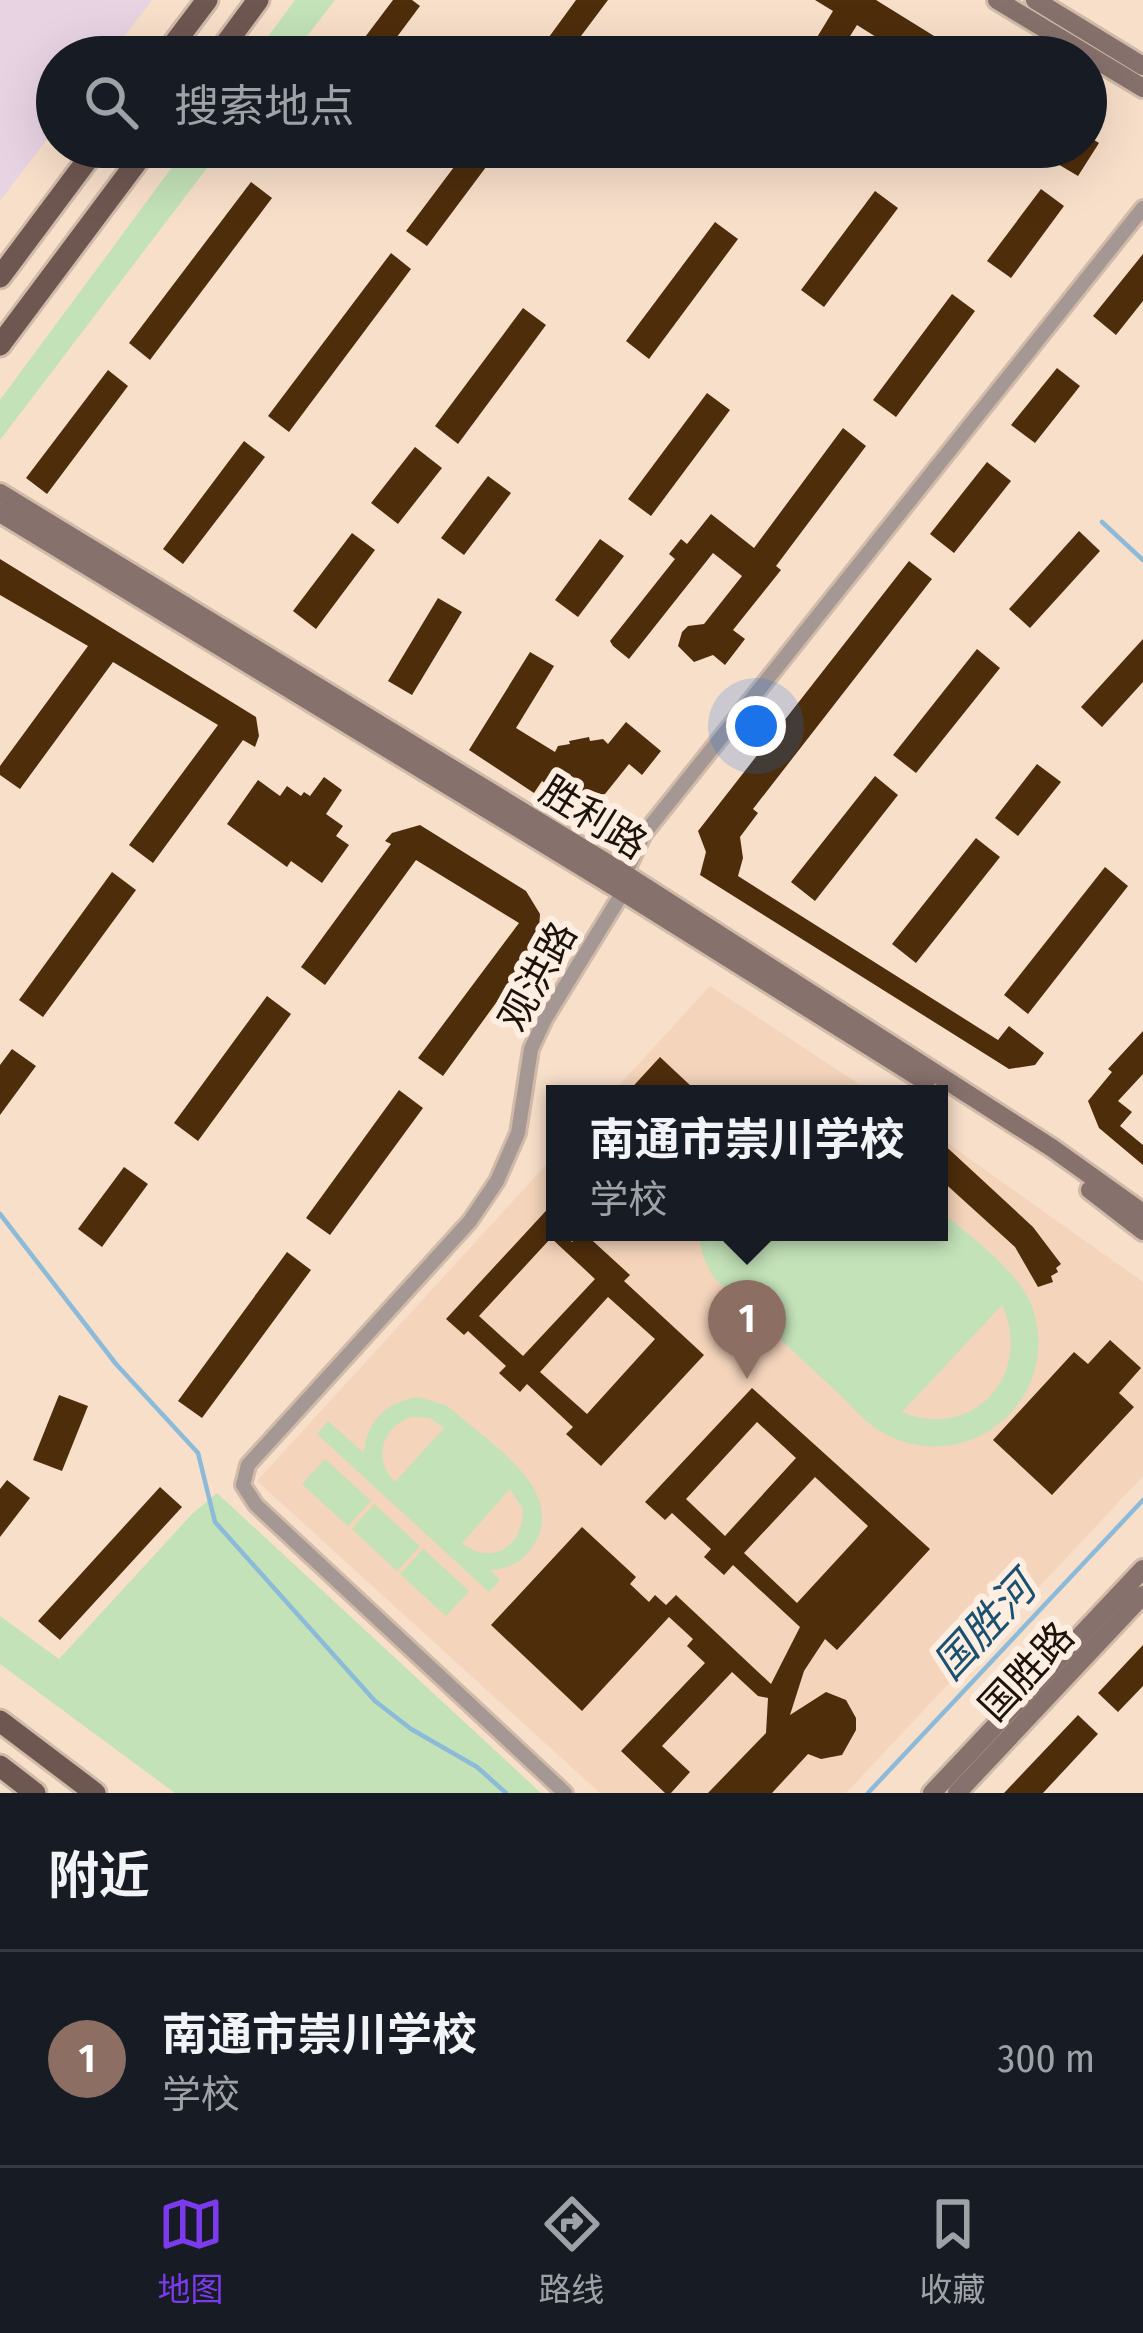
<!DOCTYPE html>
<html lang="zh">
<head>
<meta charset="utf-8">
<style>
  :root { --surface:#171b24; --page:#20242c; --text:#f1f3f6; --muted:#9ea1a6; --line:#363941; --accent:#7c3aed }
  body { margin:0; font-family:"Fira Sans Condensed","Noto Sans SC",sans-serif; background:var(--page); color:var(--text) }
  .you { position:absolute; left:756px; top:726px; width:42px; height:42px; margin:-30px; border:9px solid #fff; border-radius:50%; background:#1a73e8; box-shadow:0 0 0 18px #1a73e833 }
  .badge { display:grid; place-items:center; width:78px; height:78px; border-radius:50%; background:var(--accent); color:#fff; font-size:39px; font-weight:700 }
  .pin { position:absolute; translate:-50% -99px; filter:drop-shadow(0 3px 6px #0008) }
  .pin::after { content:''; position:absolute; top:63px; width:42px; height:36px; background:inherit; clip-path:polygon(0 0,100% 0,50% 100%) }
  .popup { position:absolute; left:546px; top:1085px; width:402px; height:156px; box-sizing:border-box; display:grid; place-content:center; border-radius:0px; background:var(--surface); filter:drop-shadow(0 3px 9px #0005); font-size:39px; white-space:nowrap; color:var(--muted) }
  .popup b { font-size:45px; color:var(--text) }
  .popup::after { content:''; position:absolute; left:50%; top:100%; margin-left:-24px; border:24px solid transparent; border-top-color:var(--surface) }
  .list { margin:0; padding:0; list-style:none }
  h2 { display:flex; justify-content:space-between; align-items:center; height:156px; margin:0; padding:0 48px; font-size:51px }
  h2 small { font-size:39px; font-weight:400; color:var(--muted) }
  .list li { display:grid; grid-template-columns:78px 1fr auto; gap:36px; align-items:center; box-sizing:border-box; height:216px; padding:0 48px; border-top:3px solid var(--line) }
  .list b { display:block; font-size:45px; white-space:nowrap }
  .list p { margin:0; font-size:39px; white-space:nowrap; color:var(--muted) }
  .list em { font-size:39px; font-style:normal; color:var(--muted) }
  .icon { flex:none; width:66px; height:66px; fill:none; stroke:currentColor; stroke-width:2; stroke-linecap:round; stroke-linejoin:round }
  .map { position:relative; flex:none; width:1143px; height:1793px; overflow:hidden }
  .search { position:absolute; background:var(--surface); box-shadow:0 12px 48px #0002; left:36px; right:36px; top:36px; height:132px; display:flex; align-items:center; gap:30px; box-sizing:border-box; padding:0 42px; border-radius:66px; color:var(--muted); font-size:45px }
  .sheet { height:372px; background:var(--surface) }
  nav { display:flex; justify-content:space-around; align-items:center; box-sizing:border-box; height:168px; border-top:3px solid var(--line); background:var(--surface); font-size:33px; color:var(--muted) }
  nav a { display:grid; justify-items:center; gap:6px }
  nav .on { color:var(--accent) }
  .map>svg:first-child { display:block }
  .commercial { fill:#e8d3e2 }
  .built { fill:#f4d4ba }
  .green { fill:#c3e2b8; fill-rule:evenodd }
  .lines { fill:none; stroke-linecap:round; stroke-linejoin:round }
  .stream { stroke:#8cbad9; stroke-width:4.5 }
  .building { fill:#4e2d0b; fill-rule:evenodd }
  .street-casing { stroke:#d0baa8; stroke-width:20 }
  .secondary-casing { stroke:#d0baa8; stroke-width:24 }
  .primary-casing { stroke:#d0baa8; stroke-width:27 }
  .street { stroke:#a59793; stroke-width:14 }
  .secondary { stroke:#86716c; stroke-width:18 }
  .primary { stroke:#6f5751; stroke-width:21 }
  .labels { text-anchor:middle; stroke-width:12; stroke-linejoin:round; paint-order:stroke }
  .street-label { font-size:39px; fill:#1c130c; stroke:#feeee1 }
  .water-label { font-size:42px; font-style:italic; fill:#1a5171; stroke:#feeee1 }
</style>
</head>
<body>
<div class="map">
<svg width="1143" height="1793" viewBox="0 0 1143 1793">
  <rect width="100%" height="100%" fill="#f8dfca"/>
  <polygon class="commercial" points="0,0 152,0 109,57 57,57 57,126 0,201"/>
  <g class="built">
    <polygon points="710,986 874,1094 611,1094"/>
    <polygon points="939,1137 1143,1282 1143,1476 846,1793 600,1793 257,1481 555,1155 555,1232 939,1232"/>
  </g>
  <g class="green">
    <polygon points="295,0 335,0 291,57 253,57"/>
    <polygon points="187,147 223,147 0,440 0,400"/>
    <path d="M939,1209C969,1237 1019,1269 1033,1309C1062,1399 969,1478 885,1434C867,1425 851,1405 837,1392C796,1354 755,1316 714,1278C705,1263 700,1250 699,1232H726L736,1256L759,1232H939ZM1002,1305C1034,1373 974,1442 902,1412Z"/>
    <path d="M419,1397L445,1405L456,1413C489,1443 564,1488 536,1541C525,1561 512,1568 490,1570L500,1580L489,1592L317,1434L328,1421L364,1453C366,1421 387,1401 419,1397ZM412,1417L430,1418L444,1428L395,1482C372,1460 382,1426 412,1417ZM510,1489L523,1509C524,1546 491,1567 462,1543Z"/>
    <polygon points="325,1459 371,1501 348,1526 302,1484"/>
    <polygon points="217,1493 541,1793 175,1793 0,1664 0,1616 59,1659 192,1514"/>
    <polygon points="374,1504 420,1546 397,1571 352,1529"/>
    <polygon points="423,1549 469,1591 446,1616 400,1574"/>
  </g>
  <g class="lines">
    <g class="stream">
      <polyline points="1102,522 1143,560"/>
      <polyline points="0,1214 116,1364 198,1453 215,1522 375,1701 411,1729 477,1767 506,1793"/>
      <polyline points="868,1793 1143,1500"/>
    </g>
  </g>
  <g class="building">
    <polygon points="393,0 412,0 420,6 382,57 350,57"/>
    <polygon points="576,0 608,0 569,52 549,37"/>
    <polygon points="815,0 876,0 968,57 908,57 857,25 837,57 805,57 833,11"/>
    <polygon points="1086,135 1099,143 1078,176 1046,157 1052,147 1086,147"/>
    <polygon points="469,147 501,147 427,246 406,231"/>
    <polygon points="251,182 272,198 150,360 129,343"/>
    <polygon points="1041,189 1064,206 1011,278 987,261"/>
    <polygon points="875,191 898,208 824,307 801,290"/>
    <polygon points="715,222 738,239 649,359 626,341"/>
    <polygon points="391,253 411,269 289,432 268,416"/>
    <polygon points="1143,254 1143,301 1116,335 1093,316"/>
    <polygon points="952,294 975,311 896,417 873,400"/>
    <polygon points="523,308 546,325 458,444 435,426"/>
    <polygon points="1057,368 1080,386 1035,443 1011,425"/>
    <polygon points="108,370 128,386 47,494 26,478"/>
    <polygon points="707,393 730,410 651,516 628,499"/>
    <polygon points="843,428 866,446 776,566 781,570 733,630 745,639 725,665 713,655 694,662 678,646 682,632 688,626 704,624 742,576 713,553 629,659 613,646 610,641 675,559 669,554 681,539 687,544 711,514 754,548"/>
    <polygon points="244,441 265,457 183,564 163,549"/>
    <polygon points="415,447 442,468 398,524 371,503"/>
    <polygon points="987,462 1011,481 954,553 930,534"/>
    <polygon points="488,476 511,493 464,555 441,538"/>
    <polygon points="1079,531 1100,551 1030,628 1009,609"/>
    <polygon points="352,533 375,550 316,629 293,611"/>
    <polygon points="600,539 624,556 578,617 555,600"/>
    <polygon points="0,559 256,717 259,736 255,747 243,740 153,863 129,845 218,725 113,662 20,789 0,775 0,766 88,646 0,595"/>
    <polygon points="909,561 932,579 753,809 758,813 740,837 743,858 738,876 998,1040 1009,1026 1044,1053 1035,1065 1009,1069 700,875 706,852 698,831"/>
    <polygon points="438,598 462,612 412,695 388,681"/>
    <polygon points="1143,639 1143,682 1102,727 1081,707"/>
    <polygon points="977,649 1000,668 916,773 893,755"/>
    <polygon points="530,652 554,666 516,728 555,752 558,746 570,744 569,741 589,737 590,741 603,739 608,744 626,722 661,751 642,775 629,764 605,794 571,803 542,781 534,793 469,750"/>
    <polygon points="1037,764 1061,782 1018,836 995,818"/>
    <polygon points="875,776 898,795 815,901 791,882"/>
    <polygon points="324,777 342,790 326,814 343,826 336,836 349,845 322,883 291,861 287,867 227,824 258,780 280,796 287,786 301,796 304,792 310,796"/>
    <polygon points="420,825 526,891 540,914 538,945 443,1076 418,1058 519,923 416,860 325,985 301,967 391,844 385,841 392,833"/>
    <polygon points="976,838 1000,857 916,963 892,944"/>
    <polygon points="1105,867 1128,886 1028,1014 1004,995"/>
    <polygon points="112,872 136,890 43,1017 19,1000"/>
    <polygon points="267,996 291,1014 198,1141 174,1123"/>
    <polygon points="1143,1031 1143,1074 1118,1101 1132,1112 1120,1126 1143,1145 1143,1165 1099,1128 1088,1101 1112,1072 1108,1069"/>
    <polygon points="12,1049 36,1066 0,1115 0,1065"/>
    <polygon points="660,1057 693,1088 687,1094 626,1094"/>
    <polygon points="399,1090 423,1108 330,1235 306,1218"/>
    <polygon points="939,1140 1033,1227 1061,1264 1056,1268 1058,1272 1051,1276 1053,1282 1038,1287 1015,1247 939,1178"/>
    <polygon points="124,1167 148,1184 102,1247 78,1229"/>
    <path d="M555,1201V1232H562L572,1242L583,1232L630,1275L624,1281L704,1355L601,1466L566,1434L573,1427L527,1384L520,1392L499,1373L506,1366L468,1331L464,1335L446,1319ZM551,1238L595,1279L523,1356L479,1316ZM608,1297L655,1339L587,1414L540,1372Z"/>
    <polygon points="287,1252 311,1270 202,1418 178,1401"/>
    <polygon points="1110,1340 1141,1368 1119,1393 1134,1407 1052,1495 993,1440 1074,1352 1088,1364"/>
    <path d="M752,1388L930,1549L837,1650L825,1639L804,1671L790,1715L826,1692L846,1700L856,1718V1730L842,1755L821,1759L808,1754L772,1793H708L766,1733L768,1698L758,1696L732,1672L662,1746L690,1772L671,1793H665L621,1751L705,1663L687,1646L693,1639L669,1617L582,1711L491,1625L582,1527L636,1577L630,1584L649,1602L655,1595L666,1605L676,1595L771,1684L800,1627L733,1565L724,1575L704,1557L711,1549L672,1513L665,1520L645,1502ZM757,1422L796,1458L725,1536L686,1499ZM815,1477L868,1526L797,1603L744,1553Z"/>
    <polygon points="59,1395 88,1406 62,1471 33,1460"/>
    <polygon points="7,1480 30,1498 0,1537 0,1489"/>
    <polygon points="160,1487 182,1507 60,1640 38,1621"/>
    <polygon points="1143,1645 1143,1686 1118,1712 1098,1693"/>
    <polygon points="1078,1715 1098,1734 1043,1793 1004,1793"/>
  </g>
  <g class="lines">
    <defs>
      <polyline id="street" points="565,1793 256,1505 243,1485 248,1465 470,1221 497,1181 518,1133 531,1049 545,1019 623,892 625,874 644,834 1143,208"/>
      <g id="secondary">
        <polyline points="997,0 1143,88"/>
        <polyline points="1035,0 1143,66"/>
        <polyline points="0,493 625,874 1052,1148 1143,1213"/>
        <polyline points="0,513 623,892 926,1082"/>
        <polyline points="1090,1190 1143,1231"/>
        <polyline points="932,1793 1143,1569"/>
        <polyline points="957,1793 1143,1595"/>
      </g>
      <g id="primary">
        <polyline points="164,57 207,0"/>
        <polyline points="216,57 258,0"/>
        <polyline points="0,277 97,147"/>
        <polyline points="0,345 148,147"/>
        <polyline points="0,1721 95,1793"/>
        <polyline points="0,1766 35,1793"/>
      </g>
    </defs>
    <use href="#street" class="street-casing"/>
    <use href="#secondary" class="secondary-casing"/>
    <use href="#primary" class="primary-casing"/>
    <use href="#street" class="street"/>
    <use href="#secondary" class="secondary"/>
    <use href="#primary" class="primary"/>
  </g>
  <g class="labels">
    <g class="street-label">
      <text transform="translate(594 817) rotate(32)" y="14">胜利路</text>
      <text transform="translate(537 976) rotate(-61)" y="14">观洪路</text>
      <text transform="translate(1026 1671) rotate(-47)" y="14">国胜路</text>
    </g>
    <g class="water-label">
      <text transform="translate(984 1626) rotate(-47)" y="15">国胜河</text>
    </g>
  </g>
</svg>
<div class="you"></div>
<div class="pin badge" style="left:747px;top:1379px;background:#8d6e63">1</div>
<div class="popup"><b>南通市崇川学校</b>学校</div>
<div class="search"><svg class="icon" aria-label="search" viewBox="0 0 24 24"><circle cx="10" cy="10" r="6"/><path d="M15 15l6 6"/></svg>搜索地点</div>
</div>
<section class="sheet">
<h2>附近<small></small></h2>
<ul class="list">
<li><span class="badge" style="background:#8d6e63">1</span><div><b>南通市崇川学校</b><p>学校</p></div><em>300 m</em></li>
</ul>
</section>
<nav>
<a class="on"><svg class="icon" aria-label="map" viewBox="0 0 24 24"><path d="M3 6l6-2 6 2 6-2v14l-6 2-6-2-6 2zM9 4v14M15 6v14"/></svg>地图</a>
<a><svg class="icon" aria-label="directions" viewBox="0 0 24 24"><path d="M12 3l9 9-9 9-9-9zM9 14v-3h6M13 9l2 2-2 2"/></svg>路线</a>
<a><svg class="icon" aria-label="saved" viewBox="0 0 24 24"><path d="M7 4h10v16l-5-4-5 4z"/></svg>收藏</a>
</nav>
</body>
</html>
